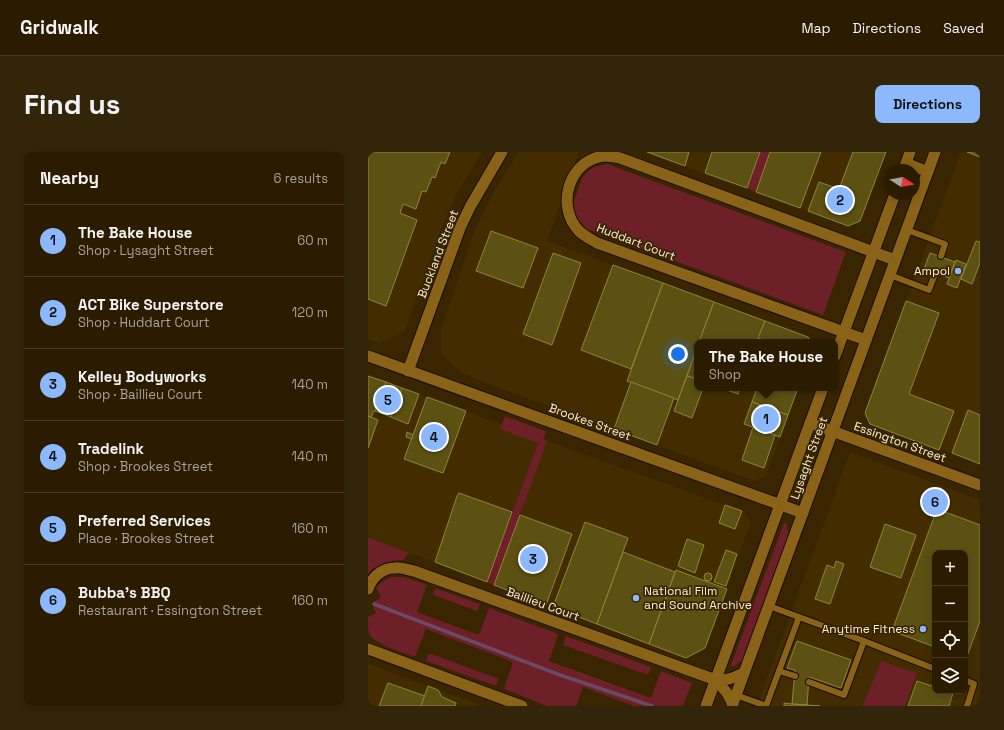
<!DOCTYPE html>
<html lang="en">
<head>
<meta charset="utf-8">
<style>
  :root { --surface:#2b1c00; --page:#33250a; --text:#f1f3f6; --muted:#a6a199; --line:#473a22; --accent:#8cb9fc }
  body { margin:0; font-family:"Space Grotesk",sans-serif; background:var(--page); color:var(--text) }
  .controls { position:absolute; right:12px; bottom:12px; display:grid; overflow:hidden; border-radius:8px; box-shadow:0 2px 10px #0003 }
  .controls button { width:36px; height:36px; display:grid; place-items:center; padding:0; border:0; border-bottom:1px solid var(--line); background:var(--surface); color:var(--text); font:20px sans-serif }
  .compass { position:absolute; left:516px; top:12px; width:36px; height:36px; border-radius:50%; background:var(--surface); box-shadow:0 2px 10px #0003; rotate:101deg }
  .you { position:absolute; left:310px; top:202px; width:14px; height:14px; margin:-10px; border:3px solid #fff; border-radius:50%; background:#1a73e8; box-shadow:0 0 0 6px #1a73e833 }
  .badge { display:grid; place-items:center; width:26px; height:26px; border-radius:50%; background:var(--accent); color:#111; font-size:13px; font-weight:700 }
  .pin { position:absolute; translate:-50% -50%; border:2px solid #fff; box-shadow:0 1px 4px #0006 }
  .popup { position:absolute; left:326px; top:187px; width:144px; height:52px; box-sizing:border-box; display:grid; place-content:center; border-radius:8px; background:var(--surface); filter:drop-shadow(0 1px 3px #0005); font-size:13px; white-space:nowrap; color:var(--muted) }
  .popup b { font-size:15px; color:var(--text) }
  .popup::after { content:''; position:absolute; left:50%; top:100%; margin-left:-8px; border:8px solid transparent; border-top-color:var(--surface) }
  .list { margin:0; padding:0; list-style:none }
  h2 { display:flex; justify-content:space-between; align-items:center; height:52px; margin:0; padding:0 16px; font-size:17px }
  h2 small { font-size:13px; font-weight:400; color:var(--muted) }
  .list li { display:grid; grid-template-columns:26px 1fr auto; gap:12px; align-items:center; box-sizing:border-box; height:72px; padding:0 16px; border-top:1px solid var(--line) }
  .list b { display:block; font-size:15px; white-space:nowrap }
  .list p { margin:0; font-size:13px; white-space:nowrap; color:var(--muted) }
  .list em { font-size:13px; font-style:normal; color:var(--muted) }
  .icon { flex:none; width:22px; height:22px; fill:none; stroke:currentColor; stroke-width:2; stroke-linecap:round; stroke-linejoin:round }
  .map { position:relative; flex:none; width:612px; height:554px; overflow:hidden; border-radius:8px }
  header { display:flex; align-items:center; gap:24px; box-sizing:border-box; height:56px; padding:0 20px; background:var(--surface); border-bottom:1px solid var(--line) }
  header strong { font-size:19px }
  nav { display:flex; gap:22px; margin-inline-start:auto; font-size:14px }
  .intro { display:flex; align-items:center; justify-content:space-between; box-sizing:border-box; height:96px; padding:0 24px }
  h1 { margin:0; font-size:28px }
  .button { padding:10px 18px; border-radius:8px; background:var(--accent); color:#111; font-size:14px; font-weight:700 }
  main { display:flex; gap:24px; padding:0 24px }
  aside { flex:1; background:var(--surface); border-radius:8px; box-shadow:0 2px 10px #0003 }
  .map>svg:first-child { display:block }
  .built { fill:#432d00; fill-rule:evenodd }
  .green { fill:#6e2028 }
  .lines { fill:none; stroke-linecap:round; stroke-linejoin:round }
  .stream { stroke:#6a4a67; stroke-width:3.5 }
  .building { fill:#5c5113; stroke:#938435 }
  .service-casing { stroke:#1b0f00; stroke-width:8 }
  .minor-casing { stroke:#1b0f00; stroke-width:13 }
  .tertiary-casing { stroke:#1b0f00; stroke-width:13 }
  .service { stroke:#8a6218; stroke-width:6 }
  .minor { stroke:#8a6218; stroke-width:11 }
  .tertiary { stroke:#8a6218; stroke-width:11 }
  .poi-dot { fill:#8cb9fc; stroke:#392500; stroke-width:1.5 }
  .labels { text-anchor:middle; stroke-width:3.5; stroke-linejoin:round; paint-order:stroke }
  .street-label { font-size:12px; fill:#fceeda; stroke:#392500 }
  .poi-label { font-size:12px; fill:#fceeda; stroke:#392500; text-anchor:end }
</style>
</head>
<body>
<header>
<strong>Gridwalk</strong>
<nav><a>Map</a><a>Directions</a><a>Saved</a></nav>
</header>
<div class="intro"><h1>Find us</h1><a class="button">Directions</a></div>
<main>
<aside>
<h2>Nearby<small>6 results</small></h2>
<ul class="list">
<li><span class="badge">1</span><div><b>The Bake House</b><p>Shop · Lysaght Street</p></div><em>60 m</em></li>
<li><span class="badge">2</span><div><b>ACT Bike Superstore</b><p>Shop · Huddart Court</p></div><em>120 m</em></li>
<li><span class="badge">3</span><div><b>Kelley Bodyworks</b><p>Shop · Baillieu Court</p></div><em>140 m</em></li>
<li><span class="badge">4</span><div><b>Tradelink</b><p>Shop · Brookes Street</p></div><em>140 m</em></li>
<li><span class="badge">5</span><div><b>Preferred Services</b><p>Place · Brookes Street</p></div><em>160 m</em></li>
<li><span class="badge">6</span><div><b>Bubba's BBQ</b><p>Restaurant · Essington Street</p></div><em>160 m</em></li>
</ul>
</aside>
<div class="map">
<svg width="612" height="554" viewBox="0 0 612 554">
  <rect width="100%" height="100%" fill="#392500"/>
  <g class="built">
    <polygon points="0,0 114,0 88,43 74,75 36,180 11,191 0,187"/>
    <polygon points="150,0 211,0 179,89 440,185 443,190 329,190 329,236 430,236 398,324 387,329 126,234 95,222 73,202 73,178 104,86 118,54"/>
    <polygon points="279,0 517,0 492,69 480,74"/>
    <polygon points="593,0 612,0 612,312 502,272 497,261"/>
    <polygon points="0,224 376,360 383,370 337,496 318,506 0,385"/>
    <path d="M482,300L612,348V554H389ZM567,401H597V539H567Z"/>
    <polygon points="0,512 60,534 114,554 0,554"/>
  </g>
  <g class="green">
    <polygon points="392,0 402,0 388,40 379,36"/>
    <polygon points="239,12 478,100 455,163 219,77 209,66 206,58 206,49 214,26 219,20 226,15"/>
    <polygon points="137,264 177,279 178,280 175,287 179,289 126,433 119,430 170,291 132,277"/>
    <polygon points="416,371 418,371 420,380 420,386 375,508 365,515 363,513"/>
    <path d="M0,385L41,401L35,408C22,408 10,412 0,421Z"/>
    <path d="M23,425H36L59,433L49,460L111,483L121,456L190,482L181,509L283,546L293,519L324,531L315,554H266L215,535L208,554H179L136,537L145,510L58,477L47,505C35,500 6,493 1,481C0,477 0,470 0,465L8,461L5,455L7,449L13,445L8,435L13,431Z"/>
    <polygon points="67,436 112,452 109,459 65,443"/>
    <polygon points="198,484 283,515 280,523 195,493"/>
    <polygon points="61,501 131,527 128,534 58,509"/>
    <polygon points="513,509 549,521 537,554 495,554"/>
  </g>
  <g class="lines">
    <polyline class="stream" points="6,452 192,523 284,554"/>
  </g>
  <g class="building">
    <polygon points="1,0 82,0 77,12 73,10 67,26 64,25 58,40 54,39 48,57 35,52 32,61 49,68 18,154 0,147 0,3"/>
    <polygon points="279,0 321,0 317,14"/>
    <polygon points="344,0 392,0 379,36 337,21"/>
    <polygon points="402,0 453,0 432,56 388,40"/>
    <polygon points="485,0 518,0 492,69 480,74 440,59 451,30 471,37"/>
    <polygon points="599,0 612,0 612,5"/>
    <polygon points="123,79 170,96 155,136 108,119"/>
    <polygon points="608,89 612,90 612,111 604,132 593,127"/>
    <polygon points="185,101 213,111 184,193 155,182"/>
    <polygon points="562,101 587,110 581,126 556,117"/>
    <polygon points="588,108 598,112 589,136 579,132"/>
    <polygon points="245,113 295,131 263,217 213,198"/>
    <polygon points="295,131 346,150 331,190 329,190 329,196 310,248 259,229"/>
    <polygon points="538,149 571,161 541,242 586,259 571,298 502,272 497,261"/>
    <polygon points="346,150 397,169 389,190 331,190"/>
    <polygon points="397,169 440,185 443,190 400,190 390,186"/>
    <polygon points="329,196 329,227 319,224"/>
    <polygon points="0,224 18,230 7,259 6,259 3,265 0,264"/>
    <polygon points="319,224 329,227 329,236 335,236 324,266 306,259"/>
    <polygon points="18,230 34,236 23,265 7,259"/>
    <polygon points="263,230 306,246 289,293 246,277"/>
    <polygon points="34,236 51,242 40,272 23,265"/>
    <polygon points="353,236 372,236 370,242"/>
    <polygon points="389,236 430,236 420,263 384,250"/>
    <polygon points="59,245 98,259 75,321 36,307"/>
    <polygon points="384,250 420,263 412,285 376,272"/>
    <polygon points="600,258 612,263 612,312 584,301"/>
    <polygon points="0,264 10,268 0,296"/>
    <polygon points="385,275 407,283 396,316 374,308"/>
    <polygon points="39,280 45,283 44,287 38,285"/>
    <polygon points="91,341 144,360 119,430 67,410 89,344"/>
    <polygon points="357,353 374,359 367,377 351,371"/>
    <polygon points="569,357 612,373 612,469 598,507 597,506 597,401 567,401 567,495 524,479"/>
    <polygon points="152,363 204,382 178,453 126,433"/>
    <polygon points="217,370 260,386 229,472 185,455"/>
    <polygon points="517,372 548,383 533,426 502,415"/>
    <polygon points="319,387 336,393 327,421 310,414"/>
    <polygon points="358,398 369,402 358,434 346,430"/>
    <polygon points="255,400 307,420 281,492 229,472"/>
    <polygon points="468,409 476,412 462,452 447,447 459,413 466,416"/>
    <polygon points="308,418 359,437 337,496 318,506 281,492"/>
    <circle cx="340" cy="425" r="4"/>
    <polygon points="429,489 483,508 473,536 441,525 439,553 424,552 427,518 419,516"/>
    <polygon points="549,529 567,535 567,539 578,539 585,541 581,554 540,554"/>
    <polygon points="20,531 57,544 53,554 11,554"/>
    <polygon points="60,534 70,538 74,545 88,551 87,554 53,554"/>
    <polygon points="416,551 424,552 452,554 416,554"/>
  </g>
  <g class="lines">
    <defs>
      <g id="service">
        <polyline points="539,78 577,92 573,104"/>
        <polyline points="522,123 561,138 567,122"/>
        <polyline points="401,454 496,489 476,543 441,530"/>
        <polyline points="496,489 567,517"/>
        <polyline points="411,519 431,465"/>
        <polyline points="597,528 606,532 599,554"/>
        <polyline points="368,543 398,554"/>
        <polyline points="398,554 411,519 427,524"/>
      </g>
      <g id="minor">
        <path d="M498,188L229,91C223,87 216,84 211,79C187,54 201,8 236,4C241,4 247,5 252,6L527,108"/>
        <polyline points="0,204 435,361"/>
        <polyline points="40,219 92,76 102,55 134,0"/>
        <polyline points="442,271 612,333"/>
        <path d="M0,437C4,425 14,416 27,416C33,415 40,418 46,419L348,528C359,529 367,525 376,521"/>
        <polyline points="0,497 154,554"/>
        <polyline points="348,528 359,541 365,552"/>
      </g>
      <g id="tertiary">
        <polyline points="538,11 560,20"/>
        <polyline points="536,17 542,0"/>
        <polyline points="467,204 527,42"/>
        <polyline points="338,554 455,236"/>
        <polyline points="364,554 567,0"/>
      </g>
    </defs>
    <use href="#service" class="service-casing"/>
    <use href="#minor" class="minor-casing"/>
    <use href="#tertiary" class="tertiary-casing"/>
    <use href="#service" class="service"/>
    <use href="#minor" class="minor"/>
    <use href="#tertiary" class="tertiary"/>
  </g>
  <g class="poi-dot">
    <circle cx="590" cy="119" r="4"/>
    <circle cx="268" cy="446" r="4"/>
    <circle cx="555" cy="477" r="4"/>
  </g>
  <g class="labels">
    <g class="street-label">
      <text transform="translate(268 90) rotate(21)" y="4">Huddart Court</text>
      <text transform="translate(70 102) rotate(-69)" y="4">Buckland Street</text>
      <text transform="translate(222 270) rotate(20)" y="4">Brookes Street</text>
      <text transform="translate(532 290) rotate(20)" y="4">Essington Street</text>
      <text transform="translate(441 306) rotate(-70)" y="4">Lysaght Street</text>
      <text transform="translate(175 452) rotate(20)" y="4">Baillieu Court</text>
    </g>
    <g class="poi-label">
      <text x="582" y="123">Ampol</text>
      <text x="276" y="443" text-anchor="start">National Film<tspan x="276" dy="14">and Sound Archive</tspan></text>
      <text x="547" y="481">Anytime Fitness</text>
    </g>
  </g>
</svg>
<div class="controls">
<button>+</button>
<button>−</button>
<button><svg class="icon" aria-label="locate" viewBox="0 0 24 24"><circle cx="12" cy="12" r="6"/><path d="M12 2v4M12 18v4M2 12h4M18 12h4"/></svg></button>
<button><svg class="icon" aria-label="layers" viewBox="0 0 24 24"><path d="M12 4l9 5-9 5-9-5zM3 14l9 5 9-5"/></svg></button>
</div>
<svg class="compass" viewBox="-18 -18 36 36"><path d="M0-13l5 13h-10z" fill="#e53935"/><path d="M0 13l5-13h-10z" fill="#a6a199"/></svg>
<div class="you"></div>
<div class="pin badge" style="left:398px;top:267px">1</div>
<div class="popup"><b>The Bake House</b>Shop</div>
<div class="pin badge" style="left:472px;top:48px">2</div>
<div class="pin badge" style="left:165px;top:407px">3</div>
<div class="pin badge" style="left:66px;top:285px">4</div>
<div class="pin badge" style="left:20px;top:248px">5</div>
<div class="pin badge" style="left:567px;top:350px">6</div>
</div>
</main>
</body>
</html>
